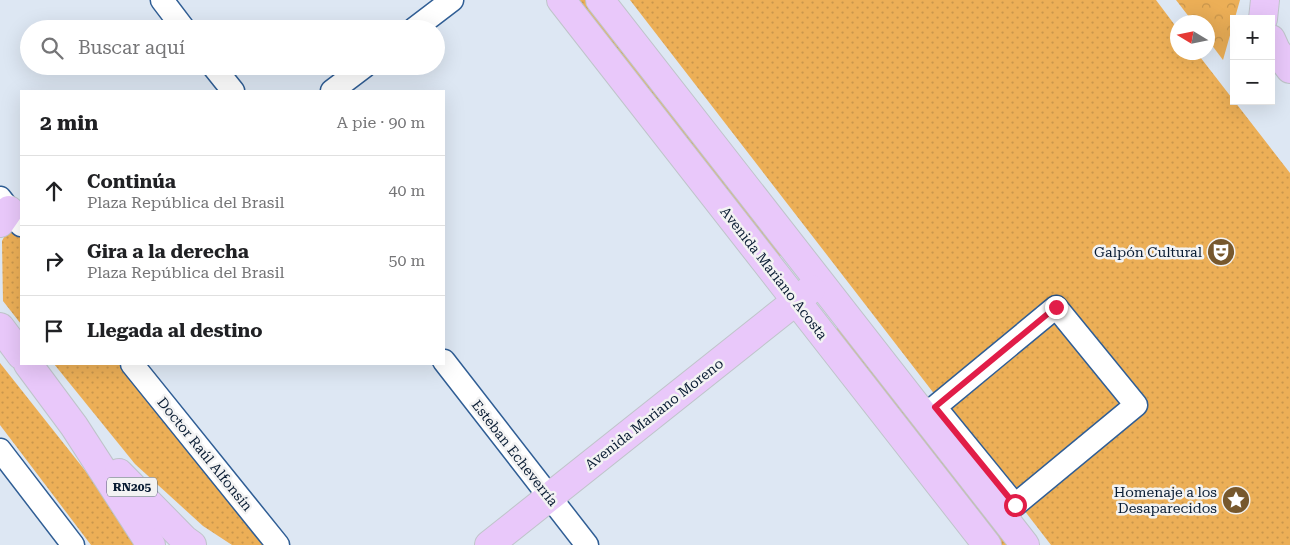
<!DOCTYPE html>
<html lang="es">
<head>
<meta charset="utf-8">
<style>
  :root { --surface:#fff; --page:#f2f2f2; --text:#202124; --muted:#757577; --line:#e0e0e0 }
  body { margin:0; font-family:"Roboto Serif",serif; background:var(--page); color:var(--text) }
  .controls { position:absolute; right:15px; top:15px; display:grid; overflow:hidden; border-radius:0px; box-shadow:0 5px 20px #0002 }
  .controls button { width:45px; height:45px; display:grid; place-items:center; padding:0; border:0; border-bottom:1px solid var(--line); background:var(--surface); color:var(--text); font:25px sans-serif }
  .compass { position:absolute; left:1170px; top:15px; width:45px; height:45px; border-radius:50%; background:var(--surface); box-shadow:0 5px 20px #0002; rotate:280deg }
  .stop { position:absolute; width:15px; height:15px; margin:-11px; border:4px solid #e11d48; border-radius:50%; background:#fff }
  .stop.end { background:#e11d48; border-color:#fff; box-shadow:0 1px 5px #0008 }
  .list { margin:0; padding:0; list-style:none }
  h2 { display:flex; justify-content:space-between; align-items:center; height:65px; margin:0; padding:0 20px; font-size:21px }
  h2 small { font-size:16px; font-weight:400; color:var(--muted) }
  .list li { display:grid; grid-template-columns:32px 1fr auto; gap:15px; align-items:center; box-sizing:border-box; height:70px; padding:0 20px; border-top:1px solid var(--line) }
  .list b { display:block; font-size:19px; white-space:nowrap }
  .list p { margin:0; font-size:16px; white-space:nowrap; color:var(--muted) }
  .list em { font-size:16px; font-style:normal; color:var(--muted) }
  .icon { flex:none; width:28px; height:28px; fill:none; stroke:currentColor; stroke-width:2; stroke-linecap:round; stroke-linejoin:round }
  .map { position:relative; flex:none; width:1290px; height:545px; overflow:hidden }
  .search { position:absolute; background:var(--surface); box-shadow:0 5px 20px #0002; left:20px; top:20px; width:425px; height:55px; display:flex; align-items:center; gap:12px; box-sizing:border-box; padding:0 18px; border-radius:28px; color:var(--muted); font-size:19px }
  .panel { position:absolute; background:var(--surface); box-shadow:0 5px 20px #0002; left:20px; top:90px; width:425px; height:275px; border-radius:0px }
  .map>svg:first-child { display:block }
  .grass { fill:url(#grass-dots) }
  .park { fill:url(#park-crowns) }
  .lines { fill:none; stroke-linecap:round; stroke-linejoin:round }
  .minor-casing { stroke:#305e95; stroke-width:25 }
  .major-casing { stroke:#bfc4ca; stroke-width:30 }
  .minor { stroke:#fff; stroke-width:22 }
  .major { stroke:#e9c8fa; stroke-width:28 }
  .route { stroke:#e11d48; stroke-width:6 }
  .labels { text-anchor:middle; stroke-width:5; stroke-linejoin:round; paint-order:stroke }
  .shield { fill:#f3f3f3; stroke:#4f5c6d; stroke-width:1 }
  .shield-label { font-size:12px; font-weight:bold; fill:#091c33 }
  .poi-label { font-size:14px; fill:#091c33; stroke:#f3f3f3; text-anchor:end }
  .street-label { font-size:14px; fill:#091c33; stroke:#f3f3f3 }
</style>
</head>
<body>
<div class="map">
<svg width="1290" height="545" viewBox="0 0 1290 545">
  <defs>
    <pattern id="grass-dots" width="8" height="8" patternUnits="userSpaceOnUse" patternTransform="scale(1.25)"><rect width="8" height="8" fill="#ecaf57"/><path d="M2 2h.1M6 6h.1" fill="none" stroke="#c9964c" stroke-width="1.8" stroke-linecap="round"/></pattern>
    <pattern id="park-crowns" width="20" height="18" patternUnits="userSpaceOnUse" patternTransform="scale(1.25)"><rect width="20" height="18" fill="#ecaf57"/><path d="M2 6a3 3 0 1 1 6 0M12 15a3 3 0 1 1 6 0" fill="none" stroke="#c9964c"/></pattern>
  </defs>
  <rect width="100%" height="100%" fill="#dde7f3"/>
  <g class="grass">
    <polygon points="579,0 587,0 784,253 779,257"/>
    <polygon points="630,0 1156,0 1177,28 1178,52 1197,53 1290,173 1290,545 1051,545"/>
    <polygon points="11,224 21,238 21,324 3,301 2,241"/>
    <polygon points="839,327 1008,545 1000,545 834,331"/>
    <polygon points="0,363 110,502 138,545 91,545 0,425"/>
    <polygon points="54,364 122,364 266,545 232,545 203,526 135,464"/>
  </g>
  <polygon class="park" points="1176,0 1240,0 1223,60 1208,40 1208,22 1193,22"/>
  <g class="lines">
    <defs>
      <g id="minor">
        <polyline points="162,0 184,29"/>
        <polyline points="414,29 452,0"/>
        <polyline points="213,66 233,91"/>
        <polyline points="332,91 365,66"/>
        <polyline points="0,198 21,225"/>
        <polygon points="1056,307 1136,405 1015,505 935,407"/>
        <polyline points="444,361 587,545"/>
        <polyline points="132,364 278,545"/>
        <polyline points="0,450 73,545"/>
      </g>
      <g id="major">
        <polyline points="561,0 987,545"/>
        <polyline points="600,0 1025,545"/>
        <polyline points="1263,19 1265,0"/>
        <polyline points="1271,39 1276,50 1290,69"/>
        <polyline points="0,223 9,210"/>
        <polyline points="0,327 21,355"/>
        <polyline points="28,364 74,426 151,545"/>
        <polyline points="119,473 185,540 192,545"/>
        <polyline points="489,545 811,289"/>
      </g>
    </defs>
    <use href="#minor" class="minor-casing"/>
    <use href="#major" class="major-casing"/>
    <use href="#minor" class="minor"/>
    <use href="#major" class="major"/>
  </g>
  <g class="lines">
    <polyline class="route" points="1015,505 935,407 1056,307"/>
  </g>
  <defs>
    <symbol id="theatre-disc" viewBox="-11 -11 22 22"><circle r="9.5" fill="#77582d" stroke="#f3f3f3"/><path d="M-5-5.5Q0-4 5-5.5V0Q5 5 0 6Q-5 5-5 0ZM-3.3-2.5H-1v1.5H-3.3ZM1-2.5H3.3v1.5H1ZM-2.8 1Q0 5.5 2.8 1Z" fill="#fff"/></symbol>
    <symbol id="sight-disc" viewBox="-11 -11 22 22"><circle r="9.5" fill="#77582d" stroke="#f3f3f3"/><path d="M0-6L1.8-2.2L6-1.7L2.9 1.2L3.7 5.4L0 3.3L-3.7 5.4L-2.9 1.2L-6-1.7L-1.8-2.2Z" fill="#fff"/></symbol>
  </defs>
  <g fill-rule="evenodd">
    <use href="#theatre-disc" x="1205" y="236" width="32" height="32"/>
    <use href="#sight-disc" x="1220" y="484" width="32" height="32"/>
  </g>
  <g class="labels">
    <rect class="shield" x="107" y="477.5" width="50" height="19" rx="4"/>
    <g class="shield-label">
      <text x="132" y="491">RN205</text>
    </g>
    <g class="poi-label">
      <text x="1202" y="257">Galpón Cultural</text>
      <text x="1217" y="497">Homenaje a los<tspan x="1217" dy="16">Desaparecidos</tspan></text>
    </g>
    <g class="street-label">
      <text transform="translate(774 273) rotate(52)" y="5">Avenida Mariano Acosta</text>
      <text transform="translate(654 414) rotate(-38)" y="5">Avenida Mariano Moreno</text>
      <text transform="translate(515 453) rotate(52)" y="5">Esteban Echeverría</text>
      <text transform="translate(205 454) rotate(51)" y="5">Doctor Raúl Alfonsín</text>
    </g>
  </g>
</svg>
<div class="controls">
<button>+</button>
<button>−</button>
</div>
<svg class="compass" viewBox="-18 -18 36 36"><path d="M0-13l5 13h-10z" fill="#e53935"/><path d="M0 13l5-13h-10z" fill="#757577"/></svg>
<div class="stop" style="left:1015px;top:505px"></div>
<div class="stop end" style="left:1056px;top:307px"></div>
<div class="search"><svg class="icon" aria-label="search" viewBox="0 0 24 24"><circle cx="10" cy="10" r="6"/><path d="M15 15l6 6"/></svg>Buscar aquí</div>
<section class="panel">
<h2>2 min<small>A pie · 90 m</small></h2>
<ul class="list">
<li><svg class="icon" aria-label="ahead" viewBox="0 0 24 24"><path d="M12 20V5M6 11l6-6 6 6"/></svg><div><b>Continúa</b><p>Plaza República del Brasil</p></div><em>40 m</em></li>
<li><svg class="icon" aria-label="right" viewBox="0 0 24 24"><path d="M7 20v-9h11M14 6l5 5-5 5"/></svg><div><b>Gira a la derecha</b><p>Plaza República del Brasil</p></div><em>50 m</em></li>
<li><svg class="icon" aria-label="arrive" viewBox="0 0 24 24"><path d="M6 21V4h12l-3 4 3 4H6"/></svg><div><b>Llegada al destino</b></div></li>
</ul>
</section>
</div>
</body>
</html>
